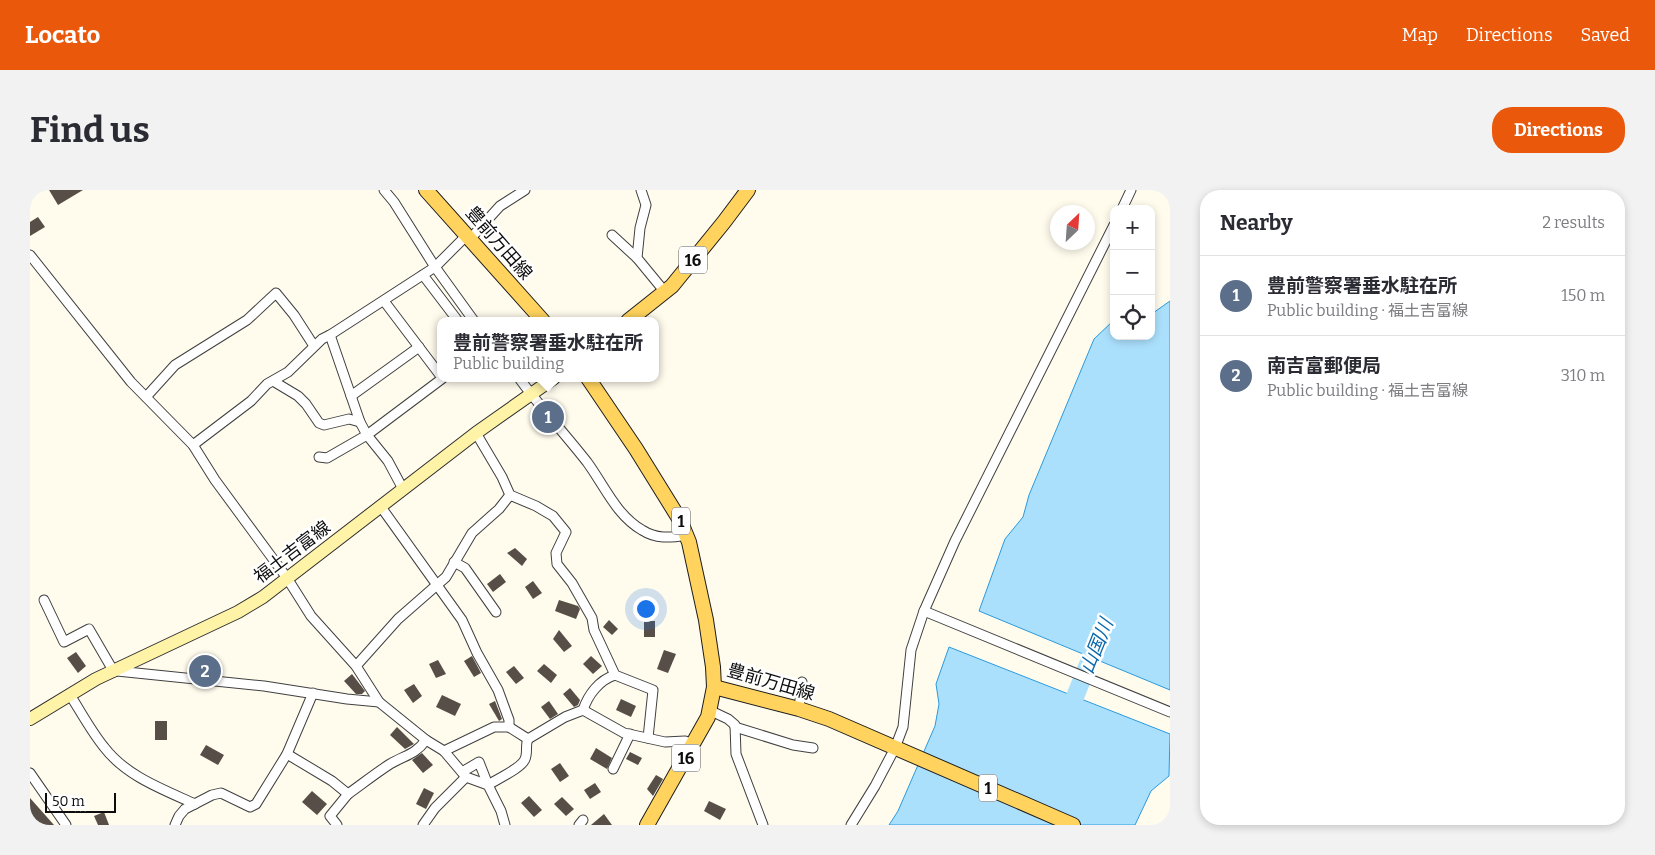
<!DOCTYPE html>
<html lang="en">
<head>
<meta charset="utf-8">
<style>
  :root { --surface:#fff; --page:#f2f2f3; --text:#2b2b33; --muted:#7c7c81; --line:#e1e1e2; --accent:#ea580c }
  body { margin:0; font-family:Bitter,"Noto Sans JP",serif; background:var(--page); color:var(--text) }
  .controls { position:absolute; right:15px; top:15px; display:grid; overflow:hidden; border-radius:10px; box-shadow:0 2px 8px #0003 }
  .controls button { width:45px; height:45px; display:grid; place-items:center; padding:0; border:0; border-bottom:1px solid var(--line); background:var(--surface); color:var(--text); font:25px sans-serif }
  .compass { position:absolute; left:1020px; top:15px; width:45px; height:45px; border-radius:50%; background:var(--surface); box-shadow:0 2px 8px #0003; rotate:25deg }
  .scale { position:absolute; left:15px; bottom:12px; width:71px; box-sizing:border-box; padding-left:5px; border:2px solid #0d0d0d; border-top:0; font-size:14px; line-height:18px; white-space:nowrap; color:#0d0d0d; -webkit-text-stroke:4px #fff; paint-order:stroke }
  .you { position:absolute; left:615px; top:418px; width:18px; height:18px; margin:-12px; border:4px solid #fff; border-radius:50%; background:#1a73e8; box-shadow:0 0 0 8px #1a73e833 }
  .badge { display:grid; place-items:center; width:32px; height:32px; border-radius:50%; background:var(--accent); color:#fff; font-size:16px; font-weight:700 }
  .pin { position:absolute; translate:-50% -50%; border:2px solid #fff; box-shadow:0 1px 5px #0006 }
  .popup { position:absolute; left:407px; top:127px; width:222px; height:65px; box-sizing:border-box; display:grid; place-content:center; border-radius:10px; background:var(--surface); filter:drop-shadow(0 1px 4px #0005); font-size:16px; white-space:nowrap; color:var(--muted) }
  .popup b { font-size:19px; color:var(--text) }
  .popup::after { content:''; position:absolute; left:50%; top:100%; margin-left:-10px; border:10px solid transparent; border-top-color:var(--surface) }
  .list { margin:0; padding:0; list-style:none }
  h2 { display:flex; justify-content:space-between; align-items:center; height:65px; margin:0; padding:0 20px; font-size:21px }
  h2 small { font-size:16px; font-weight:400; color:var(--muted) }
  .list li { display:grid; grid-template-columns:32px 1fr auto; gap:15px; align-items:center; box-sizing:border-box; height:80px; padding:0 20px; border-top:1px solid var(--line) }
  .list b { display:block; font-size:19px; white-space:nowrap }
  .list p { margin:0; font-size:16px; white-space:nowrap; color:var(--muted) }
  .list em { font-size:16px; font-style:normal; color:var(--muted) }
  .icon { flex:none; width:28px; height:28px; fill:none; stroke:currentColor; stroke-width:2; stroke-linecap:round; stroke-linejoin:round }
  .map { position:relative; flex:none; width:1140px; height:635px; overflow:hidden; border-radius:20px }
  header { display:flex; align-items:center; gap:30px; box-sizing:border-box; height:70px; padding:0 25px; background:var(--accent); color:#fff }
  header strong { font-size:24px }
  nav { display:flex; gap:28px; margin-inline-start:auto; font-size:18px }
  .intro { display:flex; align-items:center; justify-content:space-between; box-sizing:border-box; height:120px; padding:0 30px }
  h1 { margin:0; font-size:35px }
  .button { padding:12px 22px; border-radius:20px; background:var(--accent); color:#fff; font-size:18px; font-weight:700 }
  main { display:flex; gap:30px; padding:0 30px }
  aside { flex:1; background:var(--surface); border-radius:20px; box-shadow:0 2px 8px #0003 }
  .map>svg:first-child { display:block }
  .water { fill:#abe0fd; stroke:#2a9adc }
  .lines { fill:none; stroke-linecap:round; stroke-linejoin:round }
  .river { stroke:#abe0fd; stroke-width:18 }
  .building { fill:#574e48 }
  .street-casing { stroke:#404040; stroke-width:11 }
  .secondary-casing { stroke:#2f2f2f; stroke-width:14 }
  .primary-casing { stroke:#1e1e1e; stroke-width:16 }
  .street { stroke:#fff; stroke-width:9 }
  .secondary { stroke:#fff3a8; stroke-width:12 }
  .primary { stroke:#ffd35d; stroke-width:14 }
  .labels { text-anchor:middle; stroke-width:5; stroke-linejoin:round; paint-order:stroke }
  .shield { fill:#fff; stroke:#565656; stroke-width:1 }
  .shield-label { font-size:16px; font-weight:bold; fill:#0d0d0d }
  .street-label { font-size:18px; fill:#0d0d0d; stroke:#fff }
  .water-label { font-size:19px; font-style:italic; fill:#0969ad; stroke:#fff }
</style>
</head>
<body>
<header>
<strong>Locato</strong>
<nav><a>Map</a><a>Directions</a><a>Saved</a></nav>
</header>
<div class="intro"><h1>Find us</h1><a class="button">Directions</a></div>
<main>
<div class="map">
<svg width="1140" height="635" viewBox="0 0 1140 635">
  <rect width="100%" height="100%" fill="#fffbed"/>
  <g class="water">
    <polygon points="1140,111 1140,500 949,421 975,349 993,327 999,305 1064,149 1084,130 1084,146 1121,146 1121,121 1123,123"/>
    <polygon points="919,457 1140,544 1139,586 1121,601 1105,635 859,635 868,621 905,536 909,514 906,494"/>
  </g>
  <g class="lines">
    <polyline class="river" points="1036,529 1070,445"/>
  </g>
  <g class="building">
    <polygon points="19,0 53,0 28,15"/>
    <polygon points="8,27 15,37 0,46 0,32"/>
    <polygon points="485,358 497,369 492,376 477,363"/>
    <polygon points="470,384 476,392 463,402 457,394"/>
    <polygon points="503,391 512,403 503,409 495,397"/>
    <polygon points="529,410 548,416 550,419 546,429 525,421"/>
    <polygon points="579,430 588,439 582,445 573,437"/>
    <rect x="614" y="431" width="11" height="16"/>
    <polygon points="529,440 542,456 534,462 523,449"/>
    <polygon points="634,460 646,464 638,483 627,479"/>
    <polygon points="46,462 56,476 48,483 37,468"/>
    <polygon points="442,466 451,483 444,487 434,471"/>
    <polygon points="561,466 572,476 563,484 553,474"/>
    <polygon points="408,470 416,484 406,488 399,474"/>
    <polygon points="514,474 527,485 521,493 507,481"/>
    <polygon points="484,476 494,488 486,494 476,482"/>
    <polygon points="322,484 335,501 332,504 326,504 314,491"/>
    <polygon points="384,494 392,506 383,513 374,500"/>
    <polygon points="540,498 550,510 548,515 544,517 533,504"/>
    <polygon points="412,505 431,514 425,526 406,517"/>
    <polygon points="591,509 606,516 601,527 586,520"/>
    <polygon points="465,511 472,529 469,531 459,514"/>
    <polygon points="519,511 528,524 520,529 511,517"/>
    <rect x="125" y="531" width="12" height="19"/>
    <polygon points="367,537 384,554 375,559 360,545"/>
    <polygon points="176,555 194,565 188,575 170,565"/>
    <polygon points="566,558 582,568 577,579 560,569"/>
    <polygon points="600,562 612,568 608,575 596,569"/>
    <polygon points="392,563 403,575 393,583 382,570"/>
    <polygon points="530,573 539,586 530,592 521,579"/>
    <polygon points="626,585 633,589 623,606 617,599"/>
    <polygon points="565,593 571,602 560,609 554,600"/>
    <polygon points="394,598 404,603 396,619 386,614"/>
    <polygon points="282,601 297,614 287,625 272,612"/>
    <polygon points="499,606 512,620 504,627 491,613"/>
    <polygon points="532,607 544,619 536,626 524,614"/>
    <polygon points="0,608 24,635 0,635"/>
    <polygon points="679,611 696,619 690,630 674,621"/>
    <polygon points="74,622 79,635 68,635 64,626"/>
    <polygon points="574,624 582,635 561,635"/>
  </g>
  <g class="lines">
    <defs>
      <g id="street">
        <polyline points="354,0 364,12 405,77 444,131"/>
        <polyline points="611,0 616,15 610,38 607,68 635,102"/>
        <polyline points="1092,19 1101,0"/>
        <polyline points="582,45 607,68"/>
        <polyline points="440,49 470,16 495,0"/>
        <polyline points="0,65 101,192 163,255 185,290 257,388 281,426 326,476 349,512 396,550 414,561 436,587 458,595 471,621 475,635"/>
        <polyline points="393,85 428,131"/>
        <polyline points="354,111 410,185"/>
        <polyline points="300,145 330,232 337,245 358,271 373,299"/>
        <path d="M489,188C510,217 535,244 557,272C574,295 586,325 612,340C626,349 640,348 656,345"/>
        <polyline points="243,191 268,206 276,214 289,233 294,235 319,229 330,232"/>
        <polyline points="321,206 389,157"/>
        <polyline points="116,207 145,175 217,130 246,103 264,125 284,156"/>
        <polyline points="446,243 472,287 480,305 506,316 523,326 536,342 526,363 527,374 542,393 562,428 564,440 585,485 623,500 618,548"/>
        <polyline points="163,255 221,211 237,194 258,182 292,149 300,145 405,77 437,45"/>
        <polyline points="289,267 297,268 337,245 413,188"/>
        <polyline points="351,317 432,430 447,463 468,500 479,530 479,537"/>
        <polyline points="424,372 435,378 466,422"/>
        <polyline points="14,410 34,452 59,439 84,482"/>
        <polyline points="894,421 1140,522"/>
        <polyline points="326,476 368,429 416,387 442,343 469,319 480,305"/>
        <polyline points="87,481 234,496 317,509 349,512"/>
        <path d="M40,505C51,522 61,541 74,557C96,586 132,599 165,614"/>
        <polyline points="769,519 772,492"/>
        <path d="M553,520C558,505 569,490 585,485"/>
        <polyline points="679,520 698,529 705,535 706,564 733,635"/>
        <polyline points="705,537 763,555 783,558"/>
        <polyline points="414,561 464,537 479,537 498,549 535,527 553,520 594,543 635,552 655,551 663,554"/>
        <path d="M257,564L302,591L318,604C332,594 346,583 360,574C375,565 385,565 396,550"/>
        <polyline points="583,579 600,544"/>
        <path d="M432,582L449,572L458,595C467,589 492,578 495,569C498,563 495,555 498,549"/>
        <polyline points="0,583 36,635"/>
        <polyline points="145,635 149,626 155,619 182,605 191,603 220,617 226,614 257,564 283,503"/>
        <polyline points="307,635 300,626 318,604"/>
        <polyline points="393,635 405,618 436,587"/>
        <polyline points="549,635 553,630"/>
        <polyline points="821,635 845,596 865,558 873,537 881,460 894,421 925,351 1084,35"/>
      </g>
      <polyline id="secondary" points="0,529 66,489 208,422 233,407 446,243 524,188"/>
      <g id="primary">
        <polyline points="396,0 513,131"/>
        <polyline points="598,131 642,96 694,32 718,0"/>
        <polyline points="558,188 606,259 650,330 659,352 676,430 683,477 684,497 678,527 617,635"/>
        <polyline points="684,497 769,519 799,529 1043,635"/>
      </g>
    </defs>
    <use href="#street" class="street-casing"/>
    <use href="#secondary" class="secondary-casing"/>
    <use href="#primary" class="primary-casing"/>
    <use href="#street" class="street"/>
    <use href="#secondary" class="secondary"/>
    <use href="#primary" class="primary"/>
  </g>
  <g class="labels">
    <g class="shield">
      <rect x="649" y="56.5" width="28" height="27" rx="4"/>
      <rect x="642" y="317.5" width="18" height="27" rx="4"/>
      <rect x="642" y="554.5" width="28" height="27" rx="4"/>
      <rect x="949" y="584.5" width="18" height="27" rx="4"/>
    </g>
    <g class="shield-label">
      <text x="663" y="76">16</text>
      <text x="651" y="337">1</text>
      <text x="656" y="574">16</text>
      <text x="958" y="604">1</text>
    </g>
    <g class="street-label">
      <text transform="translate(469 53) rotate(49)" y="6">豊前万田線</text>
      <text transform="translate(262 362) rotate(-37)" y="6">福土吉富線</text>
      <text transform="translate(741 492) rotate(16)" y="6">豊前万田線</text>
    </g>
    <g class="water-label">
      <text transform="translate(1066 456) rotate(-68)" y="7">山国川</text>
    </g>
  </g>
</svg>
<div class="controls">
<button>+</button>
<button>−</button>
<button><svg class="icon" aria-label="locate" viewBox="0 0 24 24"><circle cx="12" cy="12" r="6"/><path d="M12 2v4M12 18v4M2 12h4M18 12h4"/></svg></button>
</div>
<svg class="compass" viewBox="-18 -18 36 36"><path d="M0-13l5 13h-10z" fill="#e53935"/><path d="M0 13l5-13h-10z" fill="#7c7c81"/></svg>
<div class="scale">50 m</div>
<div class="you"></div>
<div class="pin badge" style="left:518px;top:227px;background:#5c6f8a">1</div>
<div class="popup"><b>豊前警察署垂水駐在所</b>Public building</div>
<div class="pin badge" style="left:175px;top:481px;background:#5c6f8a">2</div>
</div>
<aside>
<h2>Nearby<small>2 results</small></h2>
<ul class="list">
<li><span class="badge" style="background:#5c6f8a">1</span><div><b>豊前警察署垂水駐在所</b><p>Public building · 福土吉富線</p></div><em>150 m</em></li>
<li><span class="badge" style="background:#5c6f8a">2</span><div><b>南吉富郵便局</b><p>Public building · 福土吉富線</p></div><em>310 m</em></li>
</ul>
</aside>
</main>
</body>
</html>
